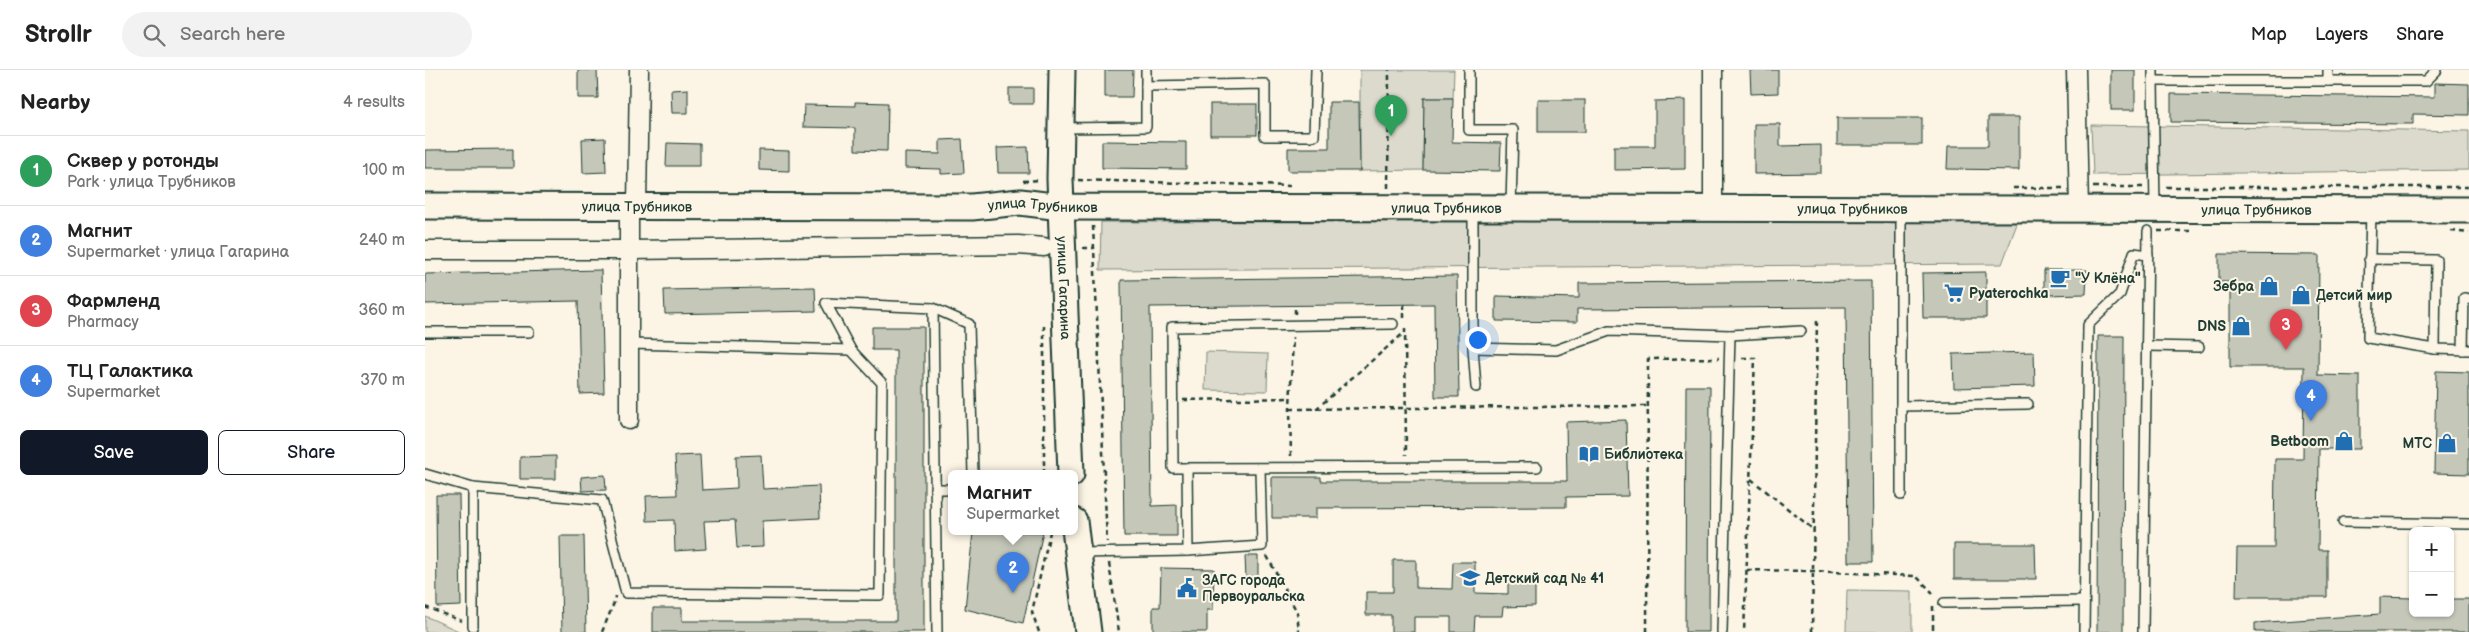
<!DOCTYPE html>
<html lang="en">
<head>
<meta charset="utf-8">
<style>
  :root { --surface:#fff; --page:#f2f2f2; --text:#222; --muted:#767676; --line:#e0e0e0; --accent:#111827 }
  body { margin:0; font-family:"Balsamiq Sans",sans-serif; background:var(--page); color:var(--text) }
  .controls { position:absolute; right:15px; bottom:15px; display:grid; overflow:hidden; border-radius:8px; box-shadow:0 1px 4px #0004 }
  .controls button { width:45px; height:45px; display:grid; place-items:center; padding:0; border:0; border-bottom:1px solid var(--line); background:var(--surface); color:var(--text); font:25px sans-serif }
  .you { position:absolute; left:1052px; top:269px; width:18px; height:18px; margin:-12px; border:4px solid #fff; border-radius:50%; background:#1a73e8; box-shadow:0 0 0 8px #1a73e833 }
  .badge { display:grid; place-items:center; width:32px; height:32px; border-radius:50%; background:var(--accent); color:#fff; font-size:16px; font-weight:700 }
  .pin { position:absolute; translate:-50% -41px; filter:drop-shadow(0 1px 2px #0008) }
  .pin::after { content:''; position:absolute; top:26px; width:18px; height:15px; background:inherit; clip-path:polygon(0 0,100% 0,50% 100%) }
  .popup { position:absolute; left:523px; top:400px; width:130px; height:65px; box-sizing:border-box; display:grid; place-content:center; border-radius:8px; background:var(--surface); filter:drop-shadow(0 1px 4px #0005); font-size:16px; white-space:nowrap; color:var(--muted) }
  .popup b { font-size:19px; color:var(--text) }
  .popup::after { content:''; position:absolute; left:50%; top:100%; margin-left:-10px; border:10px solid transparent; border-top-color:var(--surface) }
  .list { margin:0; padding:0; list-style:none }
  h2 { display:flex; justify-content:space-between; align-items:center; height:65px; margin:0; padding:0 20px; font-size:21px }
  h2 small { font-size:16px; font-weight:400; color:var(--muted) }
  .list li { display:grid; grid-template-columns:32px 1fr auto; gap:15px; align-items:center; box-sizing:border-box; height:70px; padding:0 20px; border-top:1px solid var(--line) }
  .list b { display:block; font-size:19px; white-space:nowrap }
  .list p { margin:0; font-size:16px; white-space:nowrap; color:var(--muted) }
  .list em { font-size:16px; font-style:normal; color:var(--muted) }
  .actions { display:flex; gap:10px; padding:15px 20px }
  .actions a { flex:1; padding:11px 0; border:1px solid var(--accent); border-radius:8px; text-align:center; font-size:18px; color:var(--accent) }
  .actions .main { background:var(--accent); color:#fff }
  .icon { flex:none; width:28px; height:28px; fill:none; stroke:currentColor; stroke-width:2; stroke-linecap:round; stroke-linejoin:round }
  .map { position:relative; flex:none; width:2044px; height:562px; overflow:hidden }
  header { display:flex; align-items:center; gap:30px; box-sizing:border-box; height:70px; padding:0 25px; background:var(--surface); border-bottom:1px solid var(--line) }
  header strong { font-size:24px }
  nav { display:flex; gap:28px; margin-inline-start:auto; font-size:18px }
  .search { width:350px; height:45px; background:var(--page); display:flex; align-items:center; gap:12px; box-sizing:border-box; padding:0 18px; border-radius:28px; color:var(--muted); font-size:19px }
  main { display:flex }
  aside { flex:1; background:var(--surface) }
  .map>svg:first-child { display:block }
  .green { fill:#dcdacc; stroke:#7e8c80 }
  .building { fill:#c5c7b9; stroke:#1f3d34 }
  .lines { fill:none; stroke-linecap:round; stroke-linejoin:round }
  .lane-casing { stroke:#1f3d34; stroke-width:12 }
  .street-casing { stroke:#1f3d34; stroke-width:21 }
  .secondary-casing { stroke:#1f3d34; stroke-width:29 }
  .path { stroke:#1f3d34; stroke-width:2.5; stroke-dasharray:5 4; stroke-linecap:butt }
  .lane { stroke:#fcf5e5; stroke-width:9 }
  .street { stroke:#fcf5e5; stroke-width:18 }
  .secondary { stroke:#fcf5e5; stroke-width:25 }
  .labels { text-anchor:middle; stroke-width:4; stroke-linejoin:round; paint-order:stroke }
  .street-label { font-size:14px; fill:#1f3d34; stroke:#fcf5e5 }
  .poi-label { font-size:14px; font-weight:bold; fill:#1f3d34; stroke:#fcf5e5; text-anchor:start }
</style>
</head>
<body>
<header>
<strong>Strollr</strong>
<div class="search"><svg class="icon" aria-label="search" viewBox="0 0 24 24"><circle cx="10" cy="10" r="6"/><path d="M15 15l6 6"/></svg>Search here</div>
<nav><a>Map</a><a>Layers</a><a>Share</a></nav>
</header>
<main>
<aside>
<h2>Nearby<small>4 results</small></h2>
<ul class="list">
<li><span class="badge" style="background:#2e9e5b">1</span><div><b>Сквер у ротонды</b><p>Park · улица Трубников</p></div><em>100 m</em></li>
<li><span class="badge" style="background:#3f7fe0">2</span><div><b>Магнит</b><p>Supermarket · улица Гагарина</p></div><em>240 m</em></li>
<li><span class="badge" style="background:#e0444e">3</span><div><b>Фармленд</b><p>Pharmacy</p></div><em>360 m</em></li>
<li><span class="badge" style="background:#3f7fe0">4</span><div><b>ТЦ Галактика</b><p>Supermarket</p></div><em>370 m</em></li>
</ul>
<div class="actions"><a class="main">Save</a><a>Share</a></div>
</aside>
<div class="map">
<svg width="2044" height="562" viewBox="0 0 2044 562">
  <rect width="100%" height="100%" fill="#fcf5e5"/>
  <filter id="ink" filterUnits="userSpaceOnUse"><feTurbulence type="fractalNoise" baseFrequency=".02" numOctaves="2"/><feDisplacementMap in="SourceGraphic" scale="10" xChannelSelector="R" yChannelSelector="G"/><feConvolveMatrix kernelMatrix="1 2 1 2 8 2 1 2 1" color-interpolation-filters="sRGB"/></filter>
  <g filter="url(#ink)">
    <g class="green">
      <polygon points="935,0 1029,0 1028,28 999,28 998,100 935,101"/>
      <polygon points="1666,55 2044,61 2044,100 1668,105"/>
      <polygon points="1593,151 1577,194 675,200 676,152"/>
      <polygon points="781,282 843,284 842,321 780,320"/>
      <polygon points="1422,520 1487,521 1487,562 1421,562"/>
      <polygon points="0,546 36,562 0,562"/>
    </g>
    <g class="building">
      <polygon points="153,0 172,0 173,28 153,28"/>
      <polygon points="680,0 708,0 707,27 680,27"/>
      <polygon points="1325,0 1353,0 1353,23 1326,24"/>
      <rect x="1686" y="0" width="24" height="40"/>
      <polygon points="2010,13 2044,14 2044,45 1988,44 1988,54 1746,52 1746,24 2010,27"/>
      <rect x="584" y="18" width="24" height="16"/>
      <polygon points="263,19 263,43 247,43 246,20"/>
      <polygon points="999,28 1028,28 1027,72 1076,73 1075,101 998,100"/>
      <rect x="1113" y="30" width="47" height="32"/>
      <polygon points="1260,30 1260,99 1189,100 1189,76 1230,76 1230,31"/>
      <polygon points="430,32 463,33 462,81 430,80 430,58 378,57 379,35 430,36"/>
      <polygon points="904,32 934,32 935,101 863,101 863,78 904,78"/>
      <rect x="785" y="34" width="47" height="31"/>
      <polygon points="1563,47 1594,47 1594,100 1522,99 1523,76 1563,76"/>
      <rect x="1412" y="48" width="85" height="27"/>
      <polygon points="1329,54 1355,54 1355,76 1396,75 1396,103 1329,104"/>
      <polygon points="180,68 181,102 158,103 157,69"/>
      <polygon points="537,69 539,103 516,104 516,99 480,98 480,83 515,84 515,70"/>
      <polygon points="677,71 761,72 761,99 677,98"/>
      <polygon points="242,73 275,74 275,96 241,96"/>
      <polygon points="603,77 604,103 573,103 572,78"/>
      <polygon points="88,79 88,98 0,98 0,80"/>
      <polygon points="334,80 364,81 364,101 334,100"/>
      <polygon points="1794,184 1894,185 1893,305 1935,306 1935,379 1894,379 1893,480 1902,480 1902,527 1811,527 1812,478 1849,478 1850,389 1878,389 1879,297 1805,297 1805,212 1794,212"/>
      <polygon points="176,200 179,323 155,324 153,231 0,234 0,204"/>
      <polygon points="1619,200 1662,200 1661,224 1619,225"/>
      <polygon points="1561,202 1561,248 1498,248 1497,203"/>
      <polygon points="1032,206 1034,327 1010,327 1009,234 725,237 727,436 752,435 752,466 699,466 696,210"/>
      <polygon points="1446,211 1448,492 1423,492 1421,237 1152,239 1152,252 1071,251 1071,226 1154,228 1154,213"/>
      <polygon points="390,217 391,241 240,244 239,220"/>
      <polygon points="447,257 499,257 499,562 228,562 228,538 257,538 257,551 471,551 471,280 447,280"/>
      <polygon points="1673,266 1699,266 1698,562 1672,562"/>
      <polygon points="1609,282 1610,316 1529,318 1528,284"/>
      <polygon points="2011,301 2044,302 2044,404 2009,403"/>
      <polygon points="1261,316 1285,316 1284,562 1260,562"/>
      <polygon points="1201,350 1203,426 1141,427 1141,437 891,438 891,448 847,448 847,407 896,407 896,411 1142,411 1141,352"/>
      <polygon points="275,385 277,420 312,418 311,386 336,385 338,419 394,416 395,448 337,451 338,477 312,478 310,450 279,451 281,479 250,481 249,450 222,451 221,426 252,425 250,386"/>
      <polygon points="131,386 131,409 95,409 95,387"/>
      <polygon points="180,405 181,420 157,421 156,407"/>
      <polygon points="11,425 34,425 36,536 12,537"/>
      <polygon points="548,462 618,462 598,553 540,539"/>
      <polygon points="135,466 159,466 161,562 137,562"/>
      <polygon points="1529,474 1610,474 1611,509 1529,509"/>
      <polygon points="820,486 833,486 833,510 821,510"/>
      <polygon points="968,490 991,490 991,518 1027,519 1028,492 1050,492 1050,523 1083,524 1083,507 1110,507 1110,536 1078,537 1077,546 1050,546 1049,562 1026,562 1026,547 989,547 989,562 966,562 966,545 941,545 941,522 968,522"/>
      <polygon points="736,498 789,499 788,540 782,540 782,562 728,562 728,537 735,537"/>
      <polygon points="1955,527 1988,528 1988,543 2025,543 2025,529 2044,529 2044,562 1830,562 1830,553 1955,544"/>
    </g>
    <g class="lines">
      <defs>
        <g id="lane">
          <polyline points="1044,0 1044,60 1088,60 1086,136"/>
          <polyline points="1728,11 1728,0"/>
          <polyline points="1903,11 1903,0"/>
          <polyline points="721,16 721,0"/>
          <polyline points="637,58 721,57 721,16 840,14 840,66 889,66 891,0"/>
          <polyline points="1730,137 1728,11 2001,11 2012,0"/>
          <polyline points="1048,139 1048,278 1051,317"/>
          <polyline points="1476,139 1476,425"/>
          <polyline points="1946,140 1943,268 2010,279"/>
          <polyline points="1944,189 2011,190 2010,279 2044,280"/>
          <polyline points="508,238 512,562"/>
          <polyline points="968,254 747,257 748,398 1112,397"/>
          <polyline points="0,262 104,262"/>
          <polyline points="205,274 426,280"/>
          <polyline points="1722,276 1774,277"/>
          <polyline points="1048,278 1131,280 1184,261 1305,265 1376,261"/>
          <polyline points="2038,280 2039,228 2044,229"/>
          <polyline points="1476,336 1603,334"/>
          <polyline points="762,398 763,481"/>
          <polyline points="0,404 48,418 177,430 201,523 455,525 457,313 426,280 401,233 508,238 544,254 548,404"/>
          <polyline points="48,418 48,556"/>
          <polyline points="510,419 527,419"/>
          <polyline points="1918,452 2044,454"/>
          <polyline points="655,483 763,481 837,476 835,399"/>
          <polyline points="1519,533 1659,531"/>
          <polyline points="1297,562 1305,265"/>
          <polyline points="1659,562 1663,255 1695,224 1709,183 1723,185"/>
          <polyline points="1718,562 1723,161"/>
        </g>
        <g id="street">
          <polyline points="1288,0 1288,138"/>
          <polyline points="1651,0 1654,139"/>
          <polyline points="204,136 204,350"/>
          <polyline points="212,136 214,0"/>
          <polyline points="0,180 204,180 593,175 619,177"/>
        </g>
        <g id="secondary">
          <path id="s1" d="M637,0L635,109L646,404"/>
          <path id="s2" d="M0,136L547,137L595,132L636,137L2044,140"/>
          <polyline points="649,451 663,562"/>
        </g>
      </defs>
      <use href="#lane" class="lane-casing"/>
      <use href="#street" class="street-casing"/>
      <use href="#secondary" class="secondary-casing"/>
      <g class="path">
        <polyline points="653,110 868,116"/>
        <polyline points="598,111 615,110"/>
        <polyline points="1668,117 1718,117"/>
        <polyline points="1741,117 2044,117"/>
        <polyline points="963,118 964,0"/>
        <polyline points="1588,118 1638,118"/>
        <polyline points="668,156 682,472"/>
        <polyline points="1733,161 1765,161"/>
        <polyline points="2026,161 2044,163"/>
        <polyline points="658,178 669,178"/>
        <polyline points="979,234 979,250"/>
        <polyline points="870,244 870,235"/>
        <polyline points="980,258 981,385"/>
        <polyline points="1317,288 1330,288 1319,562"/>
        <polyline points="758,330 866,328"/>
        <polyline points="865,339 1223,336"/>
        <polyline points="891,339 980,262"/>
        <polyline points="866,386 865,339 868,267"/>
        <polyline points="619,404 619,256"/>
        <polyline points="1326,409 1389,460"/>
        <polyline points="842,486 872,542 874,562"/>
        <polyline points="684,493 694,562"/>
        <polyline points="1322,500 1388,501 1491,506 1507,522 1508,528"/>
        <polyline points="1508,536 1508,562"/>
        <polyline points="0,537 37,551"/>
        <polyline points="177,562 189,533 190,526"/>
        <polyline points="614,562 607,542 625,462"/>
        <polyline points="1222,562 1223,289 1294,288"/>
        <polyline points="1387,562 1392,248"/>
      </g>
      <use href="#lane" class="lane"/>
      <use href="#street" class="street"/>
      <use href="#secondary" class="secondary"/>
    </g>
  </g>
  <defs>
    <symbol id="cafe-bare" viewBox="-9 -9 18 18"><path d="M-5.5-4.5H6V0H3Q3 3.5 0 3.5H-2.5Q-5.5 3.5-5.5 0ZM3-3.2v2h1.7v-2ZM-6 4.5H4V6H-6Z" fill="#1f6fb2" stroke="#fcf5e5" stroke-width="2.5" paint-order="stroke"/></symbol>
    <symbol id="shop-bare" viewBox="-9 -9 18 18"><path d="M-5-2.5h2.3a2.7 3.5 0 0 1 5.4 0H5L5.5 6h-11ZM-1.5-2.5h3a1.5 2.3 0 0 0-3 0Z" fill="#1f6fb2" stroke="#fcf5e5" stroke-width="2.5" paint-order="stroke"/></symbol>
    <symbol id="supermarket-bare" viewBox="-9 -9 18 18"><path d="M-6-5.5h2.5l.6 2H6L4.5 2H-2.5L-4.4-4H-6ZM-1.5 3.2a1.3 1.3 0 1 0 .1 0ZM3 3.2a1.3 1.3 0 1 0 .1 0Z" fill="#1f6fb2" stroke="#fcf5e5" stroke-width="2.5" paint-order="stroke"/></symbol>
    <symbol id="library-bare" viewBox="-9 -9 18 18"><path d="M-6-4Q-3-5.5-.7-3.5V5Q-3 3-6 4ZM6-4Q3-5.5 .7-3.5V5Q3 3 6 4Z" fill="#1f6fb2" stroke="#fcf5e5" stroke-width="2.5" paint-order="stroke"/></symbol>
    <symbol id="school-bare" viewBox="-9 -9 18 18"><path d="M0-5L7-2L0 1L-7-2ZM-4 1L0 2.5L4 1V4Q0 6-4 4Z" fill="#1f6fb2" stroke="#fcf5e5" stroke-width="2.5" paint-order="stroke"/></symbol>
    <symbol id="civic-bare" viewBox="-9 -9 18 18"><path d="M-.6-6.5H3V-4.5H.6V-3L4-1V1h2V6H-6V1h2V-1L-.6-3ZM-1.2 2.5V6h2.4V2.5Z" fill="#1f6fb2" stroke="#fcf5e5" stroke-width="2.5" paint-order="stroke"/></symbol>
  </defs>
  <g fill-rule="evenodd">
    <use href="#cafe-bare" x="1621" y="194" width="28" height="28"/>
    <use href="#shop-bare" x="1830" y="202" width="28" height="28"/>
    <use href="#supermarket-bare" x="1515" y="209" width="28" height="28"/>
    <use href="#shop-bare" x="1862" y="211" width="28" height="28"/>
    <use href="#shop-bare" x="1802" y="242" width="28" height="28"/>
    <use href="#shop-bare" x="1905" y="357" width="28" height="28"/>
    <use href="#shop-bare" x="2008" y="359" width="28" height="28"/>
    <use href="#library-bare" x="1150" y="370" width="28" height="28"/>
    <use href="#school-bare" x="1031" y="494" width="28" height="28"/>
    <use href="#civic-bare" x="748" y="504" width="28" height="28"/>
  </g>
  <g class="labels">
    <g class="street-label">
      <text dy="5" stroke="none"><textPath href="#s2" startOffset="212">улица Трубников</textPath></text>
      <text dy="5" stroke="none"><textPath href="#s2" startOffset="618">улица Трубников</textPath></text>
      <text dy="5" stroke="none"><textPath href="#s2" startOffset="1022">улица Трубников</textPath></text>
      <text dy="5" stroke="none"><textPath href="#s2" startOffset="1428">улица Трубников</textPath></text>
      <text dy="5" stroke="none"><textPath href="#s2" startOffset="1832">улица Трубников</textPath></text>
      <text dy="5" stroke="none"><textPath href="#s1" startOffset="218">улица Гагарина</textPath></text>
    </g>
    <g class="poi-label">
      <text x="1650" y="213">"У Клёна"</text>
      <text x="1829" y="221" text-anchor="end">Зебра</text>
      <text x="1544" y="228">Pyaterochka</text>
      <text x="1891" y="230">Детсий мир</text>
      <text x="1801" y="261" text-anchor="end">DNS</text>
      <text x="1904" y="376" text-anchor="end">Betboom</text>
      <text x="2007" y="378" text-anchor="end">МТС</text>
      <text x="1179" y="389">Библиотека</text>
      <text x="1060" y="513">Детский сад № 41</text>
      <text x="777" y="515">ЗАГС города<tspan x="777" dy="16">Первоуральска</tspan></text>
    </g>
  </g>
</svg>
<div class="controls">
<button>+</button>
<button>−</button>
</div>
<div class="you"></div>
<div class="pin badge" style="left:966px;top:66px;background:#2e9e5b">1</div>
<div class="pin badge" style="left:588px;top:523px;background:#3f7fe0">2</div>
<div class="popup"><b>Магнит</b>Supermarket</div>
<div class="pin badge" style="left:1861px;top:280px;background:#e0444e">3</div>
<div class="pin badge" style="left:1886px;top:351px;background:#3f7fe0">4</div>
</div>
</main>
</body>
</html>
